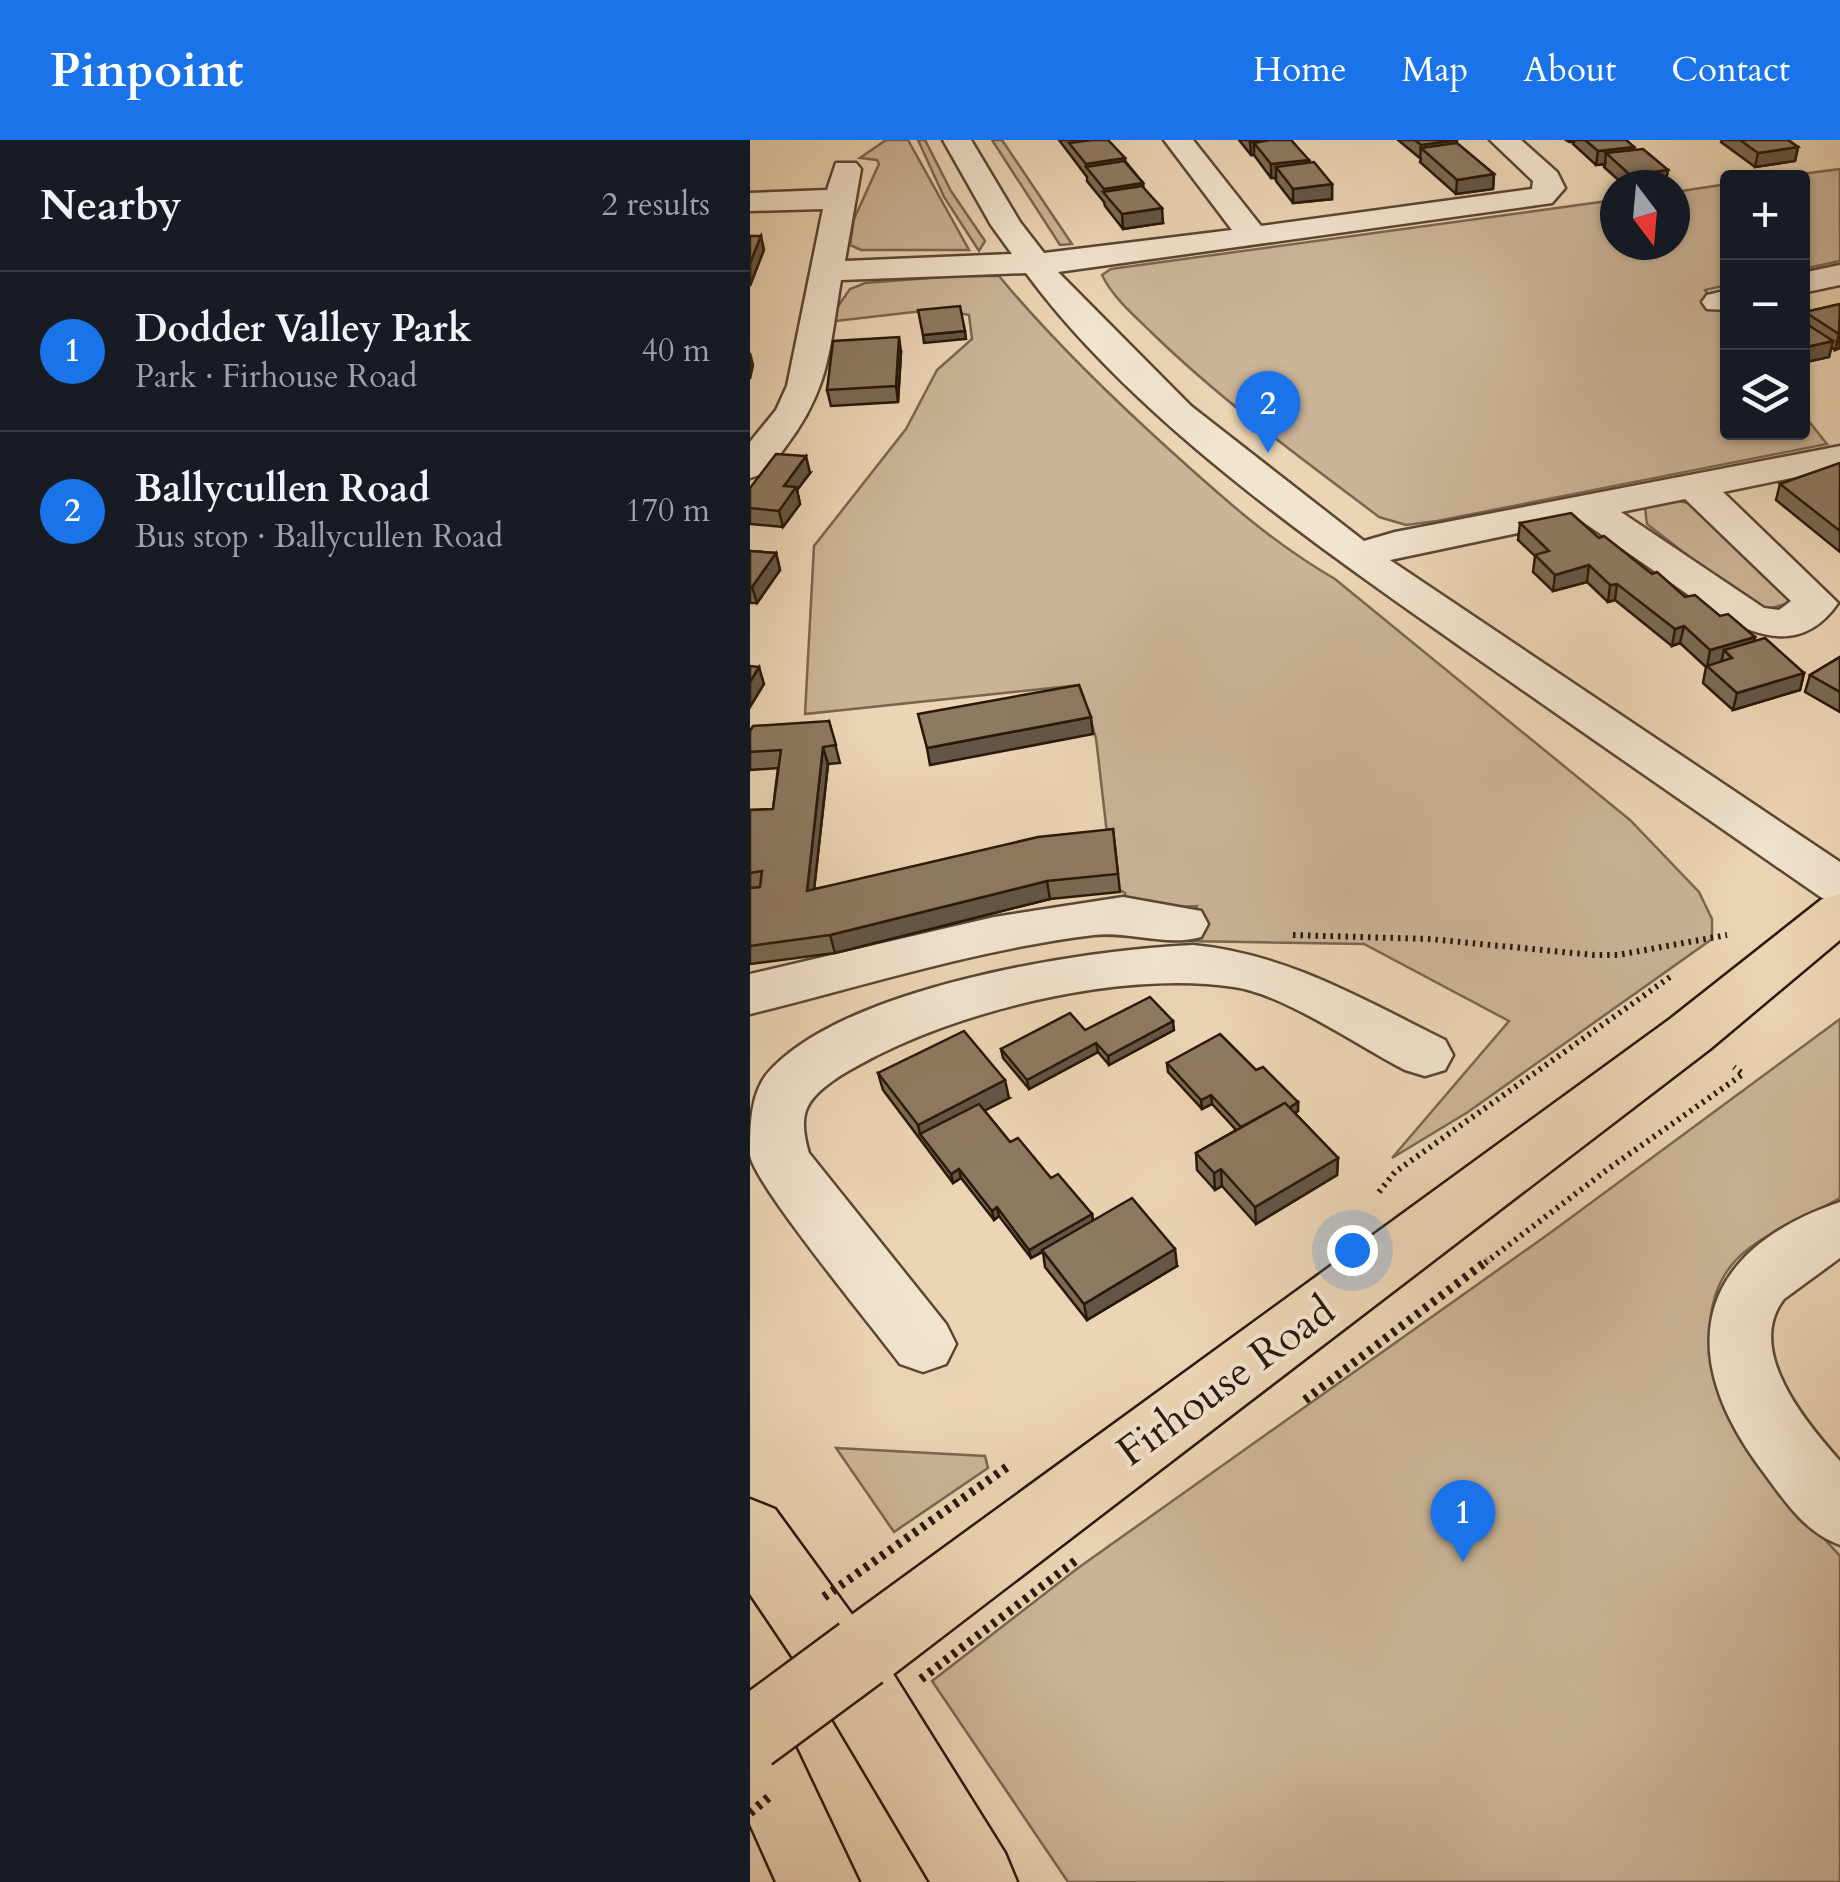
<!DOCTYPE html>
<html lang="en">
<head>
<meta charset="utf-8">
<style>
  :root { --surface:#171b24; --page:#242831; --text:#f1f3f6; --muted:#9ea1a6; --line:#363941; --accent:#1a73e8 }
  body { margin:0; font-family:Cardo,serif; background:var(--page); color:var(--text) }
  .controls { position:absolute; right:30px; top:30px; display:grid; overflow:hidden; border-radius:10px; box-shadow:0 2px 8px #0004 }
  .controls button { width:90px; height:90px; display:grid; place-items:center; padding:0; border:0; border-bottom:2px solid var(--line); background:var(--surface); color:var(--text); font:50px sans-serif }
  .compass { position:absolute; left:850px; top:30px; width:90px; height:90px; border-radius:50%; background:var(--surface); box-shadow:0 2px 8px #0004; rotate:164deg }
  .you { position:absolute; left:602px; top:1110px; width:35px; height:35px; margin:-25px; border:8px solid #fff; border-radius:50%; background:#1a73e8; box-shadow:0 0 0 15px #1a73e833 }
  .badge { display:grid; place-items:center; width:65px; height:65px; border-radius:50%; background:var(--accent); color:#fff; font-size:32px; font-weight:700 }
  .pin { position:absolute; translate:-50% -82px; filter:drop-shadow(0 2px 5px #0008) }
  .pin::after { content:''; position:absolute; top:52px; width:35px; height:30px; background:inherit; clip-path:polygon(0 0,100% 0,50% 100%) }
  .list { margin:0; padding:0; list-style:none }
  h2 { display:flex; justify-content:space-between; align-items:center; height:130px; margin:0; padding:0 40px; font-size:42px }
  h2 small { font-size:32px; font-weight:400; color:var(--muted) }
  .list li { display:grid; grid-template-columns:65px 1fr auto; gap:30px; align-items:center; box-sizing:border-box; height:160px; padding:0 40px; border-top:2px solid var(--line) }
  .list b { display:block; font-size:38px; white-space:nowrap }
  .list p { margin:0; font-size:32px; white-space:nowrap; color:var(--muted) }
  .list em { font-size:32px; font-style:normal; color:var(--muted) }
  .icon { flex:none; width:55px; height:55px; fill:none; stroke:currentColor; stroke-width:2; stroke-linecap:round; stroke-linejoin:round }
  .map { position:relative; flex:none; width:1090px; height:1742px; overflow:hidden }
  header { display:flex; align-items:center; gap:60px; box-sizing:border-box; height:140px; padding:0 50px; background:var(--accent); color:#fff }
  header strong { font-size:48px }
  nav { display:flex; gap:55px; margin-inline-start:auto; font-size:35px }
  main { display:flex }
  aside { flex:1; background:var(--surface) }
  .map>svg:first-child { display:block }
  .green { fill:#cbb598; stroke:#7a6650; stroke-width:2.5 }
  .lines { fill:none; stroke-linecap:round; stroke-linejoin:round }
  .minor-casing { stroke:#5a4633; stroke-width:5 }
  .major-casing { stroke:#291708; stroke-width:5 }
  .highway-casing { stroke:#291708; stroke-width:5 }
  .path-far1 { stroke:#291708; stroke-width:6; stroke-dasharray:2.5 5; stroke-linecap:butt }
  .path { stroke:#291708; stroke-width:9; stroke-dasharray:4 6; stroke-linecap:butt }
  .minor { fill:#f3e4cf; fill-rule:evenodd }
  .major { fill:#ecd5b5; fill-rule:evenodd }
  .highway { fill:#ecd5b5; fill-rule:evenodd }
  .major-bridge-casing { stroke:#291708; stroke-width:76; stroke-linecap:butt }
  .path-bridge { stroke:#291708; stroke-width:9; stroke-dasharray:4 6; stroke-linecap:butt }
  .major-bridge { stroke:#ecd5b5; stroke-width:71 }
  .wall { fill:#7a6954; stroke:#291708; stroke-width:2.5 }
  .shaded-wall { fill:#635545; stroke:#291708; stroke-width:2.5 }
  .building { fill:#8e7a62; stroke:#291708; stroke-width:2.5 }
  .labels { text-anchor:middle; stroke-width:8; stroke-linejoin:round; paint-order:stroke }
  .street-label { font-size:42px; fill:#291708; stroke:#f3e4cf }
</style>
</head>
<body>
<header>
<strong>Pinpoint</strong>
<nav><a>Home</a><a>Map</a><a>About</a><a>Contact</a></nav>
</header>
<main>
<aside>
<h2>Nearby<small>2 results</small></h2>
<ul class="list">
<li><span class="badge">1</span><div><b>Dodder Valley Park</b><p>Park · Firhouse Road</p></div><em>40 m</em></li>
<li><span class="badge">2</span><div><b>Ballycullen Road</b><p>Bus stop · Ballycullen Road</p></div><em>170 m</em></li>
</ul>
</aside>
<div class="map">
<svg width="1090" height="1742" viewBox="0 0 1090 1742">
  <rect width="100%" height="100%" fill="#ecd5b5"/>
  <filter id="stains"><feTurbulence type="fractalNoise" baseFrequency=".002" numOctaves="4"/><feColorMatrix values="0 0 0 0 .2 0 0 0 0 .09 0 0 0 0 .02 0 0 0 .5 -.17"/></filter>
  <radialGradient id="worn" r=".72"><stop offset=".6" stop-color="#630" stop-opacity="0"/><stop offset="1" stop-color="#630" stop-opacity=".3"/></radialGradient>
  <g class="green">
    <polygon points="136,0 158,0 219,110 111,110 100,105 104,79 129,24 127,20 110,18"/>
    <polygon points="168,0 175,0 201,51 235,101 229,111 194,57"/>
    <polygon points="242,0 252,0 322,104 310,105"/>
    <polygon points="1090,29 1090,121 1053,129 1052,38 1028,37"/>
    <path d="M977,44V145L955,150L977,179L978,292H1052L1053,274L1077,304L687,381L656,385L629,377C551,318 472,261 402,193C385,176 363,158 352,135L361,129L865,60V105H925V52Z"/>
    <path d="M205,136H249C302,200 360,256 422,312C474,359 524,404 585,439L880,680L949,752L962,779V799L718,972L642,1018L759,881L614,804L437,801L448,792L441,791L447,766L375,769V753L363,746L346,598L329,545L55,574L64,406L156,289L187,230L222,199L219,175L190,169L77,182L100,149L115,143Z"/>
    <polygon points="920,360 939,363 1039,456 1039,463 1018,469 996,461 897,384 895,368 902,362"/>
    <path d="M1090,879V1058C1060,1075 1024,1089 997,1110C932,1161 964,1263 1004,1319C1028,1354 1062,1384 1090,1416V1742H318L182,1541L328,1428L800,1093Z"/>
    <polygon points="86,1308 235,1316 238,1328 144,1392"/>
  </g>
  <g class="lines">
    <defs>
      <g id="minor">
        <path d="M193,0H221L270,82L294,113L482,90L414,0H443L511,86L782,49L783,41L740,0H771L807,32L815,48L802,63L308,132L441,266L614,401L645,392L1090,306V328L973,352L1088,463C1040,533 969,476 920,442C890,421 860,400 830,380L640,420L1090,722V763L1072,758C952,675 831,591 711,507C564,404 383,278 276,133L91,140C79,211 80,249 34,309C23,323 17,334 0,338V302L26,270L37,246L73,69L0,71V53L77,50L86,23H106L111,29L95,121L262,114L241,85ZM935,359L1041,461L1029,470L1014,468L871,372Z"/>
        <polygon points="1090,125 1090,145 1052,153 1052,133"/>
        <polygon points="978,150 978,170 957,169 952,162 957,155"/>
        <path d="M373,757L451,771L458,784L451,797C416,807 380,791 344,795C228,809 113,846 0,874V834L244,777Z"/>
        <path d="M443,805C537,814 612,859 695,900L703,915L695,930L675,936L655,930C608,906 534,854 484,847C372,830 207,870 109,925C92,934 65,950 57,968C51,981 55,1000 59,1013L196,1184L206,1204L196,1224L173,1232L150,1224C125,1190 4,1044 0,1015C0,988 0,957 16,935C90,847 332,810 443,805Z"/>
        <path d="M1090,1062V1118L1034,1159C994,1210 1057,1284 1090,1321V1405C1055,1392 1036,1363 1014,1333C924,1215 943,1112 1090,1062Z"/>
      </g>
      <polygon id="major" points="1090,754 1090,800 960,909 137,1539 111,1550 85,1539 74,1513 85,1487 920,879 1072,759"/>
      <g id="highway">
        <polygon points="0,1359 25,1369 130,1513 255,1713 267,1742 180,1742 76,1567 0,1454"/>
        <polygon points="0,1557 27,1569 109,1742 26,1742 0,1684"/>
      </g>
    </defs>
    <use href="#minor" class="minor-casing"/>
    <use href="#major" class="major-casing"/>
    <use href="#highway" class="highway-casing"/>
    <g class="path-far1">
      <polyline points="543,795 679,799 844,815 868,815 977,795"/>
      <polyline points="629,1052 645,1032 920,837"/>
      <polyline points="735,1123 858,1029 993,934 984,927"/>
    </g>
    <polyline class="path" points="555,1260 738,1120"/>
    <use href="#minor" class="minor"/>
    <use href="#major" class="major"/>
    <use href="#highway" class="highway"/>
    <defs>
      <polyline id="major-bridge" points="0,1595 111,1513"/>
    </defs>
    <use href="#major-bridge" class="major-bridge-casing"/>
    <g class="path-bridge">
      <polyline points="74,1457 257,1327"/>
      <polyline points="171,1539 329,1418"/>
      <polyline points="0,1673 19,1657"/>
    </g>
    <use href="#major-bridge" class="major-bridge"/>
  </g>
  <g class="wall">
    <polygon points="309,0 358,0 393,43 393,47 413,83 373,89 355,66 354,62 337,41 337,37"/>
    <polygon points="489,0 541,0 559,23 582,44 582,59 543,63 526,41 526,38 521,38 504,15 501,15"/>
    <polygon points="648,0 707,0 706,3 744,34 743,49 706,54 670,22 671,19"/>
    <polygon points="816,0 876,0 884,7 884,10 918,30 915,45 874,45 854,27 855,24 846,25 823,4 824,2 819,2"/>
    <polygon points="972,0 1038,0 1048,7 1045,21 1005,27 971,2"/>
    <polygon points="1090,164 1090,208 1085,210 1081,207 1079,217 1052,223 1052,181 1055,172"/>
    <polygon points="151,212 148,262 81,266 77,250"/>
    <polygon points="1090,323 1090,412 1026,360 1030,344"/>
    <polygon points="60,333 47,350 50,364 33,387 0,384 0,348"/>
    <polygon points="770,383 849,398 935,457 970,476 1004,502 1054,533 1050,550 983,570 953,543 956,527 930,503 922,506 865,460 858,462 837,442 803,451 783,432 785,416 768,400"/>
    <polygon points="0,411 26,413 30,430 7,463 0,463"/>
    <polygon points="1090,517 1090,572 1055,552 1060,535"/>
    <polygon points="79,581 90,623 78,624 64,749 363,689 370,752 300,759 85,813 0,824 0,670 23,669 28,628 0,630 0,612"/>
    <polygon points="335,890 424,890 359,925 348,912 279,949 253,918 251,909"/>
    <polygon points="417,923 506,930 548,962 548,971 545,973 588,1018 587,1035 506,1084 472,1046 465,1050 447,1030 446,1013 486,990 462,964 452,969 418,932"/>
    <polygon points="128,933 259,958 234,970 260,1002 342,1074 343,1081 427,1126 337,1180 295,1127 293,1112 281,1118 249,1076 244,1080 211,1038 203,1043 133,950"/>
  </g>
  <g class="shaded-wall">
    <polygon points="513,0 530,12 504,3 504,15 501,15 500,2"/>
    <polygon points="707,0 706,14 671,8 670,19 671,5"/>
    <polygon points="884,7 882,21 856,13 855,24 846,25 848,11"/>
    <polygon points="1048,7 1045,21 1005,27 1008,13"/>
    <polygon points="375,18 376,32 337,28 336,24"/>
    <polygon points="559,20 559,34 526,27 526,38 521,38 521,24"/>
    <polygon points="918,30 915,45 879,45 880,35"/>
    <polygon points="744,34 743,49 706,54 707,40"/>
    <polygon points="393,43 394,57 354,52 354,49"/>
    <polygon points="582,44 582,59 543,63 543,49"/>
    <polygon points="412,68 413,83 373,89 372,74"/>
    <polygon points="11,96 14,110 0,146 0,123"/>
    <polygon points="215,191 216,199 174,203 173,195"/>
    <polygon points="1089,194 1090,208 1085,210"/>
    <polygon points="149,197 151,212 148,262 146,246"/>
    <polygon points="1083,201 1079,217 1052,223 1052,208"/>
    <polygon points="0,213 3,225 0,239"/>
    <polygon points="56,316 60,333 47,350 50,364 33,387 29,371 34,346"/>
    <polygon points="26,413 30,430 7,463 2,447"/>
    <polygon points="839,425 837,442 803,451 805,435"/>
    <polygon points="867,444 865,460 858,462 860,445"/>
    <polygon points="934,486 930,503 922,506 925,489"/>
    <polygon points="1005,497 1001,514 982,518 974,510 971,523 957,527 960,510"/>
    <polygon points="9,527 14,544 0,567 0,542"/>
    <polygon points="1054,533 1050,550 983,570 987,553"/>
    <polygon points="341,577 343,594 180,625 177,608"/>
    <polygon points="73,607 78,624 62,768 57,751"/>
    <polygon points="297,741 300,759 85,813 80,795"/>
    <polygon points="423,881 424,890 359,925 358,916"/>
    <polygon points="346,903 348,912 279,949 277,940"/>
    <polygon points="255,940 259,958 176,1001 170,994 168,985"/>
    <polygon points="461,955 462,964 452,969 451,960"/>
    <polygon points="548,962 548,971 497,1002 496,993"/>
    <polygon points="588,1018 587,1035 506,1084 505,1067"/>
    <polygon points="209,1029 211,1038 203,1043 201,1034"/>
    <polygon points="471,1029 472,1046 465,1050 464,1033"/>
    <polygon points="247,1067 249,1076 244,1080 242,1071"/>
    <polygon points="342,1074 343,1083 281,1118 279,1110"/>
    <polygon points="425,1109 427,1126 337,1180 334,1164"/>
  </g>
  <g class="building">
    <polygon points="342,0 358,0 375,18 336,24 319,3"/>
    <polygon points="520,0 541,0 559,20 521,24 504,3"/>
    <polygon points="665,0 707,0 671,5"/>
    <polygon points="835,0 876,0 884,7 848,11"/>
    <polygon points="990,0 1038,0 1048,7 1008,13"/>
    <polygon points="707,3 744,34 707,40 671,8"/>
    <polygon points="893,9 918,30 880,35 856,13"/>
    <polygon points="374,21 393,43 354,49 336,27"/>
    <polygon points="564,22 582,44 543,49 526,27"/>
    <polygon points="392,46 412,68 372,74 353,52"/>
    <polygon points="0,96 11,96 0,123"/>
    <polygon points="1090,164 1089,194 1055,172"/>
    <polygon points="210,166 215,191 173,195 168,170"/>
    <polygon points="1052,181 1083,201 1052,208"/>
    <polygon points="149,197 146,246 77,250 83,201"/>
    <polygon points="26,314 56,316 34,346 46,347 29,371 0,368 0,348"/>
    <polygon points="1090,323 1090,391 1030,344"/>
    <polygon points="821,373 849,398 854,396 902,434 907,432 935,457 945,455 970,476 978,474 1005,497 960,510 934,486 925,489 867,444 860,445 839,425 805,435 785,415 799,411 770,383"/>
    <polygon points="0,411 26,413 2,447 0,446"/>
    <polygon points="1015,498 1054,533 987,553 957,526 982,518 974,510"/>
    <polygon points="1090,517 1090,552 1060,535"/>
    <polygon points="0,526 9,527 0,542"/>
    <polygon points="329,545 341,577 177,608 168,574"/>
    <polygon points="79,581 86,605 73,607 57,751 288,697 363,689 368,734 297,741 80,795 0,806 0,748 10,747 12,731 0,733 0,670 23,669 31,610 0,612 0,591 3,586"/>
    <polygon points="400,857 423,881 358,916 346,903 277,940 251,909 320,873 335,890"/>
    <polygon points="214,891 255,940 168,985 128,933"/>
    <polygon points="470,894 506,930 513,927 548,962 539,968 535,963 491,987 461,955 451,960 417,923"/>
    <polygon points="535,963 588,1018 505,1067 471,1029 464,1033 446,1013"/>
    <polygon points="229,964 260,1002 268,998 301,1038 308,1034 342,1074 279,1110 247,1067 242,1071 209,1029 201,1034 170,994"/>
    <polygon points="382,1058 425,1109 334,1164 292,1110"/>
  </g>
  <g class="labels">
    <g class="street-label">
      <text transform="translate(475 1240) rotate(-36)" y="15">Firhouse Road</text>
    </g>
  </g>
  <rect width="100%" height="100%" filter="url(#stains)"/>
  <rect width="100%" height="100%" fill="url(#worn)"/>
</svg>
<div class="controls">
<button>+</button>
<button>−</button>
<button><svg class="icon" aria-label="layers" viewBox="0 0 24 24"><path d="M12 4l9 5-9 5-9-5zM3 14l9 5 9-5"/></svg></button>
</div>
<svg class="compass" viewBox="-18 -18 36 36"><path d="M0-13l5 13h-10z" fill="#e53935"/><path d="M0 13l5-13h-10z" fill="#9ea1a6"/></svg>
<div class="you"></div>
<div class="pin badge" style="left:713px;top:1422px">1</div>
<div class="pin badge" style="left:518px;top:313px">2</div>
</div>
</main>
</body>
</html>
